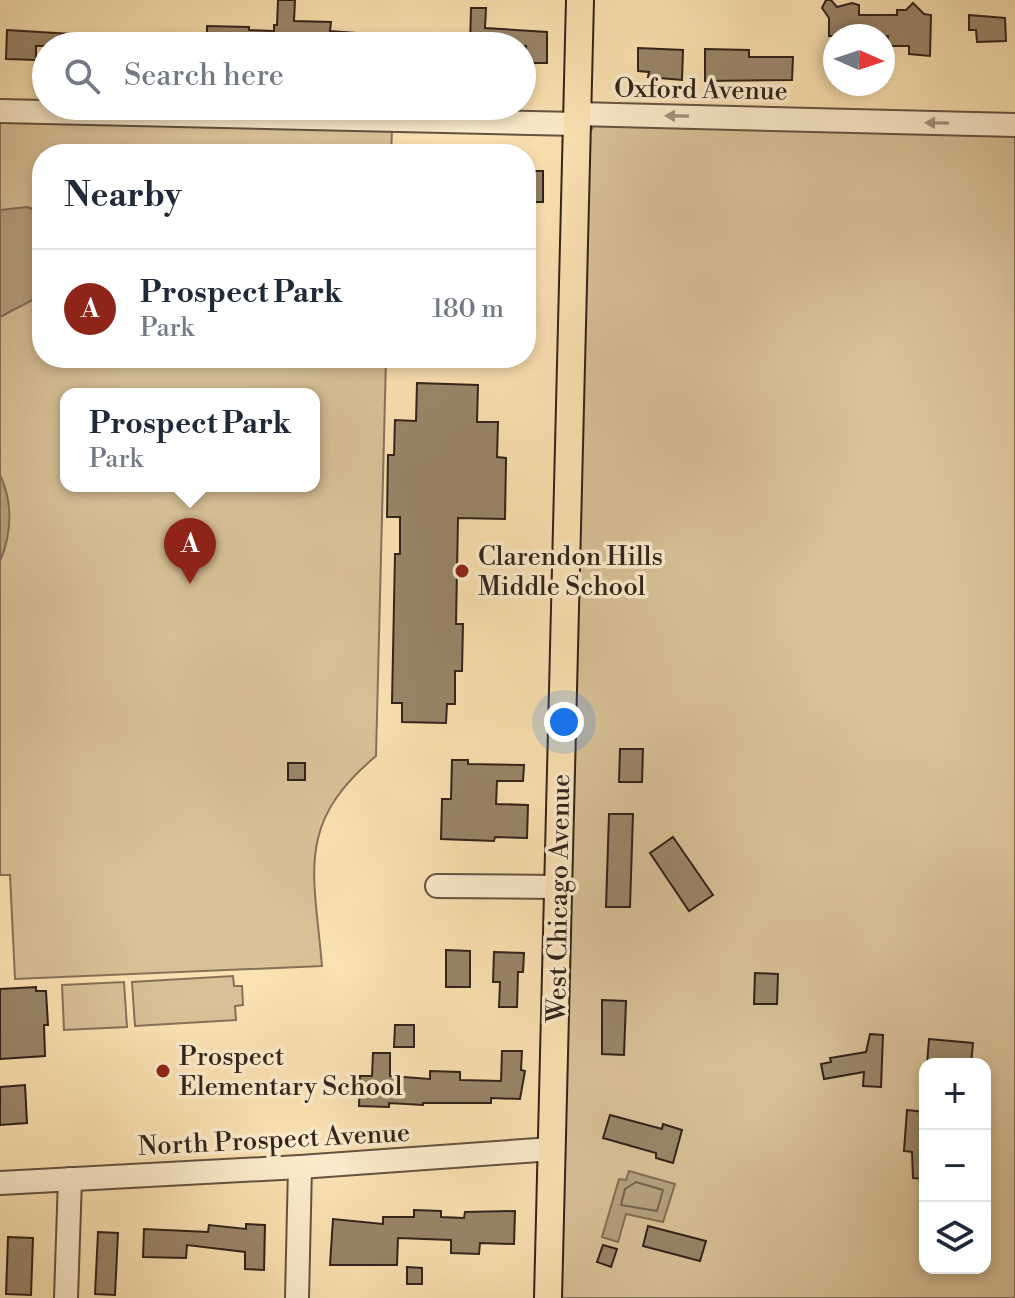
<!DOCTYPE html>
<html lang="en">
<head>
<meta charset="utf-8">
<style>
  :root { --surface:#fff; --page:#f6f6f7; --text:#1f2937; --muted:#747a83; --line:#e0e1e3; --accent:#8f2418 }
  body { margin:0; font-family:"Libre Bodoni",serif; background:var(--page); color:var(--text) }
  .controls { position:absolute; right:24px; bottom:24px; display:grid; overflow:hidden; border-radius:16px; box-shadow:0 4px 12px #0003 }
  .controls button { width:72px; height:72px; display:grid; place-items:center; padding:0; border:0; border-bottom:2px solid var(--line); background:var(--surface); color:var(--text); font:40px sans-serif }
  .compass { position:absolute; left:823px; top:24px; width:72px; height:72px; border-radius:50%; background:var(--surface); box-shadow:0 4px 12px #0003; rotate:93deg }
  .you { position:absolute; left:564px; top:722px; width:28px; height:28px; margin:-20px; border:6px solid #fff; border-radius:50%; background:#1a73e8; box-shadow:0 0 0 12px #1a73e833 }
  .badge { display:grid; place-items:center; width:52px; height:52px; border-radius:50%; background:var(--accent); color:#fff; font-size:26px; font-weight:700 }
  .pin { position:absolute; translate:-50% -66px; filter:drop-shadow(0 2px 4px #0008) }
  .pin::after { content:''; position:absolute; top:42px; width:28px; height:24px; background:inherit; clip-path:polygon(0 0,100% 0,50% 100%) }
  .popup { position:absolute; left:60px; top:388px; width:260px; height:104px; box-sizing:border-box; display:grid; place-content:center; border-radius:16px; background:var(--surface); filter:drop-shadow(0 2px 6px #0005); font-size:26px; white-space:nowrap; color:var(--muted) }
  .popup b { font-size:30px; color:var(--text) }
  .popup::after { content:''; position:absolute; left:50%; top:100%; margin-left:-16px; border:16px solid transparent; border-top-color:var(--surface) }
  .list { margin:0; padding:0; list-style:none }
  h2 { display:flex; justify-content:space-between; align-items:center; height:104px; margin:0; padding:0 32px; font-size:34px }
  h2 small { font-size:26px; font-weight:400; color:var(--muted) }
  .list li { display:grid; grid-template-columns:52px 1fr auto; gap:24px; align-items:center; box-sizing:border-box; height:120px; padding:0 32px; border-top:2px solid var(--line) }
  .list b { display:block; font-size:30px; white-space:nowrap }
  .list p { margin:0; font-size:26px; white-space:nowrap; color:var(--muted) }
  .list em { font-size:26px; font-style:normal; color:var(--muted) }
  .icon { flex:none; width:44px; height:44px; fill:none; stroke:currentColor; stroke-width:2; stroke-linecap:round; stroke-linejoin:round }
  .map { position:relative; flex:none; width:1015px; height:1298px; overflow:hidden }
  .search { position:absolute; background:var(--surface); box-shadow:0 4px 12px #0003; left:32px; top:32px; width:504px; height:88px; display:flex; align-items:center; gap:20px; box-sizing:border-box; padding:0 28px; border-radius:44px; color:var(--muted); font-size:30px }
  .panel { position:absolute; background:var(--surface); box-shadow:0 4px 12px #0003; left:32px; top:144px; width:504px; height:224px; border-radius:32px }
  .map>svg:first-child { display:block }
  .green { fill:#d9c298; stroke:#85725a; stroke-width:2; fill-rule:evenodd }
  .water { fill:#b6a17f; stroke:#816f57; stroke-width:2 }
  .lines { fill:none; stroke-linecap:round; stroke-linejoin:round }
  .shore { stroke:#74624d; stroke-width:2 }
  .building { fill:#9a866a; stroke:#31231b; stroke-width:2 }
  .minor-casing { stroke:#645341; stroke-width:26 }
  .major-casing { stroke:#31231b; stroke-width:30 }
  .minor { stroke:#fceccd; stroke-width:22 }
  .major { stroke:#fbe2b2; stroke-width:26 }
  .oneway { fill:#a1927d }
  .poi-dot { fill:#8f2418; stroke:#fceccd; stroke-width:3 }
  .labels { text-anchor:middle; stroke-width:7; stroke-linejoin:round; paint-order:stroke }
  .street-label { font-size:26px; fill:#31231b; stroke:#fceccd }
  .poi-label { font-size:26px; fill:#31231b; stroke:#fceccd; text-anchor:start }
</style>
</head>
<body>
<div class="map">
<svg width="1015" height="1298" viewBox="0 0 1015 1298">
  <rect width="100%" height="100%" fill="#fbe2b2"/>
  <filter id="stains"><feTurbulence type="fractalNoise" baseFrequency=".0025" numOctaves="4"/><feColorMatrix values="0 0 0 0 .2 0 0 0 0 .09 0 0 0 0 .02 0 0 0 .5 -.17"/></filter>
  <radialGradient id="worn" r=".72"><stop offset=".6" stop-color="#630" stop-opacity="0"/><stop offset="1" stop-color="#630" stop-opacity=".3"/></radialGradient>
  <g class="green">
    <path d="M0,122L392,130L391,154H42V358H386L376,756C295,824 314,871 322,966L15,979L10,875H0ZM66,394H314V486H66Z"/>
    <path d="M594,125L1015,132V1298H557L589,134ZM925,1064H985V1268H925Z"/>
    <polygon points="233,976 234,986 242,986 243,1005 235,1006 236,1020 135,1026 132,982"/>
    <polygon points="124,982 127,1027 64,1030 62,985"/>
  </g>
  <g class="water">
    <polygon points="27,207 42,212 42,295 0,317 0,210"/>
    <path d="M0,475C13,502 12,534 0,561Z"/>
    <polygon points="629,1171 675,1184 663,1222 626,1214 618,1242 602,1237 619,1179 626,1180"/>
  </g>
  <g class="lines">
    <polygon class="shore" points="636,1182 663,1190 657,1211 621,1205 625,1189"/>
  </g>
  <g class="building">
    <polygon points="278,0 295,0 294,21 331,22 330,31 409,37 409,46 207,46 207,26 249,27 249,30 274,31 274,25 277,25"/>
    <polygon points="826,0 831,0 837,7 852,3 859,5 859,15 897,15 897,10 906,10 913,3 924,14 931,15 930,56 909,54 909,46 887,46 888,36 829,36 829,18 822,8"/>
    <polygon points="471,8 486,8 485,28 547,32 547,63 526,63 526,46 470,46"/>
    <polygon points="969,15 1005,18 1006,41 977,42 976,30 969,30"/>
    <polygon points="7,30 121,37 121,46 36,46 36,60 6,59"/>
    <polygon points="638,48 683,50 682,80 648,77 649,72 638,71"/>
    <polygon points="705,49 749,50 749,57 793,57 792,80 705,81"/>
    <rect x="526" y="171" width="17" height="31"/>
    <polygon points="417,383 478,385 477,422 498,422 497,457 506,458 505,519 458,518 456,624 463,624 462,671 455,671 455,704 447,704 446,723 402,722 402,703 392,703 395,554 400,554 400,517 387,517 388,455 394,455 395,420 416,421"/>
    <polygon points="620,749 643,749 642,782 619,782"/>
    <polygon points="452,760 468,760 468,764 524,765 523,781 497,781 496,804 528,805 527,838 495,837 494,841 441,839 442,799 451,799"/>
    <rect x="288" y="763" width="17" height="17"/>
    <polygon points="609,814 633,814 630,907 606,907"/>
    <polygon points="673,837 713,895 689,911 650,853"/>
    <polygon points="446,950 470,951 470,987 446,987"/>
    <polygon points="494,952 524,953 523,972 518,972 517,1007 499,1007 500,982 493,982"/>
    <polygon points="755,973 778,974 777,1004 754,1004"/>
    <polygon points="36,987 36,991 46,991 48,1025 44,1025 45,1056 0,1059 0,989"/>
    <polygon points="602,1000 626,1001 624,1055 602,1054"/>
    <polygon points="395,1025 414,1025 414,1047 394,1047"/>
    <polygon points="870,1034 883,1035 881,1087 863,1086 864,1072 824,1079 821,1064 831,1062 830,1058 866,1052"/>
    <polygon points="929,1039 973,1043 971,1064 927,1064"/>
    <polygon points="502,1051 522,1051 521,1070 525,1071 520,1099 491,1098 491,1103 423,1103 423,1105 389,1103 389,1107 359,1106 360,1076 372,1076 373,1053 390,1053 390,1076 430,1079 430,1071 460,1072 460,1080 501,1081"/>
    <polygon points="25,1085 27,1123 0,1125 0,1087"/>
    <polygon points="907,1110 925,1112 925,1179 913,1178 912,1152 904,1151"/>
    <polygon points="610,1115 662,1129 663,1124 682,1130 673,1163 656,1158 656,1153 603,1138"/>
    <polygon points="414,1210 441,1211 441,1217 464,1218 465,1212 515,1211 514,1244 480,1243 479,1254 451,1253 451,1240 398,1238 397,1265 330,1265 333,1219 383,1224 383,1217 414,1217"/>
    <polygon points="246,1224 265,1225 264,1270 245,1269 245,1252 187,1245 186,1258 143,1257 144,1229 208,1232 209,1225 246,1229"/>
    <polygon points="648,1226 706,1241 700,1261 643,1246"/>
    <polygon points="98,1232 118,1233 115,1295 95,1294"/>
    <polygon points="8,1237 33,1238 31,1295 6,1294"/>
    <polygon points="603,1245 617,1249 611,1267 597,1262"/>
    <polygon points="407,1267 422,1268 422,1284 407,1284"/>
  </g>
  <g class="lines">
    <defs>
      <g id="minor">
        <polyline points="0,111 577,124"/>
        <polyline points="577,114 1015,125"/>
        <polyline points="437,886 558,887"/>
        <polyline points="0,1183 300,1167 552,1149"/>
        <polyline points="66,1298 70,1179"/>
        <polyline points="297,1298 300,1167"/>
      </g>
      <polyline id="major" points="548,1298 580,0"/>
    </defs>
    <use href="#minor" class="minor-casing"/>
    <use href="#major" class="major-casing"/>
    <use href="#minor" class="minor"/>
    <use href="#major" class="major"/>
  </g>
  <defs><path id="oneway-solid" d="M-6-.8H1V-3.2L6.5 0L1 3.2V.8H-6Z" transform="scale(2)"/></defs>
  <g class="oneway">
    <use href="#oneway-solid" transform="translate(677 116) rotate(-179)"/>
    <use href="#oneway-solid" transform="translate(937 123) rotate(-179)"/>
  </g>
  <g class="poi-dot">
    <circle cx="462" cy="571" r="8"/>
    <circle cx="163" cy="1071" r="8"/>
  </g>
  <g class="labels">
    <g class="street-label">
      <text transform="translate(701 89) rotate(1)" y="9">Oxford Avenue</text>
      <text transform="translate(558 898) rotate(-89)" y="9">West Chicago Avenue</text>
      <text transform="translate(274 1139) rotate(-3)" y="9">North Prospect Avenue</text>
    </g>
    <g class="poi-label">
      <text x="478" y="565">Clarendon Hills<tspan x="478" dy="30">Middle School</tspan></text>
      <text x="179" y="1065">Prospect<tspan x="179" dy="30">Elementary School</tspan></text>
    </g>
  </g>
  <rect width="100%" height="100%" filter="url(#stains)"/>
  <rect width="100%" height="100%" fill="url(#worn)"/>
</svg>
<div class="controls">
<button>+</button>
<button>−</button>
<button><svg class="icon" aria-label="layers" viewBox="0 0 24 24"><path d="M12 4l9 5-9 5-9-5zM3 14l9 5 9-5"/></svg></button>
</div>
<svg class="compass" viewBox="-18 -18 36 36"><path d="M0-13l5 13h-10z" fill="#e53935"/><path d="M0 13l5-13h-10z" fill="#747a83"/></svg>
<div class="you"></div>
<div class="pin badge" style="left:190px;top:584px">A</div>
<div class="popup"><b>Prospect Park</b>Park</div>
<div class="search"><svg class="icon" aria-label="search" viewBox="0 0 24 24"><circle cx="10" cy="10" r="6"/><path d="M15 15l6 6"/></svg>Search here</div>
<section class="panel">
<h2>Nearby<small></small></h2>
<ul class="list">
<li><span class="badge">A</span><div><b>Prospect Park</b><p>Park</p></div><em>180 m</em></li>
</ul>
</section>
</div>
</body>
</html>
